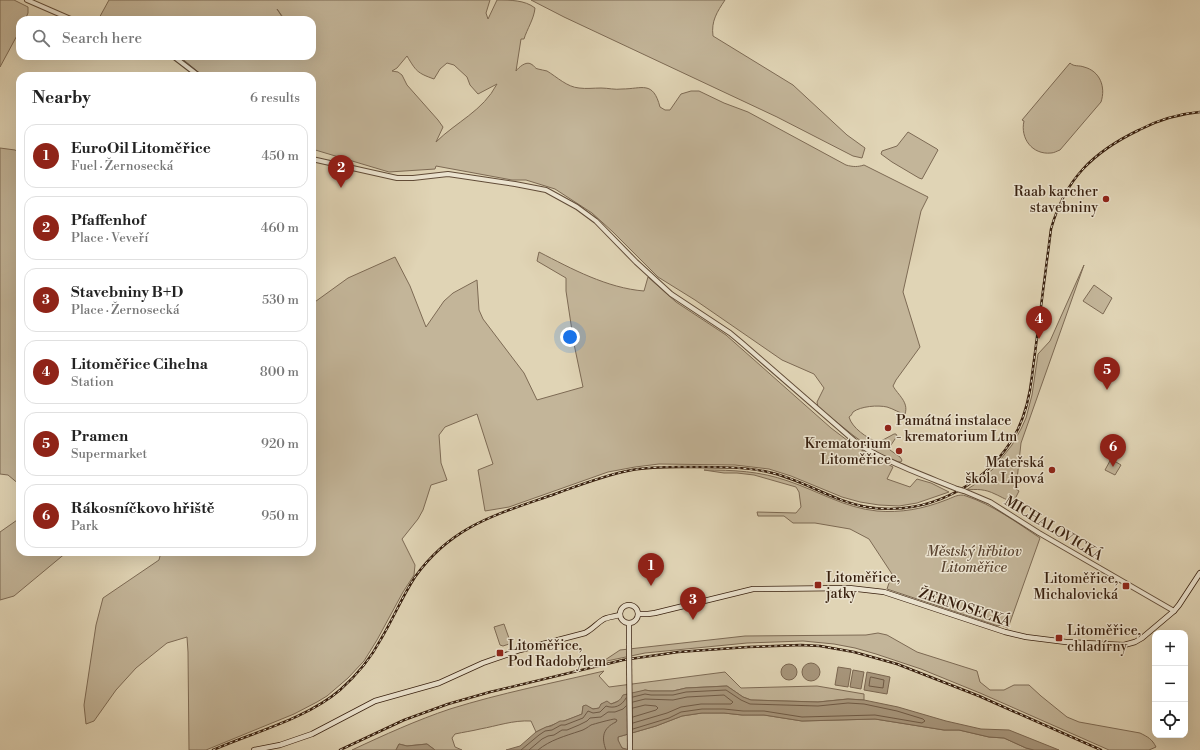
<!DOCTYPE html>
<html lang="en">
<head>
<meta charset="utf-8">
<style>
  :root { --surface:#fff; --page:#f6f6f6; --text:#222; --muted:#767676; --line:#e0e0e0; --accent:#8f2418 }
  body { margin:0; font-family:"Libre Bodoni",serif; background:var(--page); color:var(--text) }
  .controls { position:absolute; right:12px; bottom:12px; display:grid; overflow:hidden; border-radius:8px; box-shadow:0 4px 16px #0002 }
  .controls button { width:36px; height:36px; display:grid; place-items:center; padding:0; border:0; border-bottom:1px solid var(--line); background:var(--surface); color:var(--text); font:20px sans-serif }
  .you { position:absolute; left:570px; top:337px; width:14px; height:14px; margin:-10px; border:3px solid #fff; border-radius:50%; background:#1a73e8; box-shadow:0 0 0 6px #1a73e833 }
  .badge { display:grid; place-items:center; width:26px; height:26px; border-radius:50%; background:var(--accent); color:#fff; font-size:13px; font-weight:700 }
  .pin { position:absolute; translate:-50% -33px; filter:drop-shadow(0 1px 2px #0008) }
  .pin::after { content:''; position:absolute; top:21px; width:14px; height:12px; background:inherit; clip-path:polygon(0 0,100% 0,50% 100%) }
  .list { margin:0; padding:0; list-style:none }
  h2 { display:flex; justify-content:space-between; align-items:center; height:52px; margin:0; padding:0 16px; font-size:17px }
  h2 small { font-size:13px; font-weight:400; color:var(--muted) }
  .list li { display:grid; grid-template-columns:26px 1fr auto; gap:12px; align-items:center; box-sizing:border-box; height:64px; margin:0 8px 8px; padding:0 8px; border:1px solid var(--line); border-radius:12px }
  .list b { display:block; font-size:15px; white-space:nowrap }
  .list p { margin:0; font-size:13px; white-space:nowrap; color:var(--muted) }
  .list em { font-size:13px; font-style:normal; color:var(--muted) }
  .icon { flex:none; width:22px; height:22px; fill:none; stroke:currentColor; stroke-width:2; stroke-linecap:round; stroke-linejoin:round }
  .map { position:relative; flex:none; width:1200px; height:750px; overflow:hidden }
  .search { position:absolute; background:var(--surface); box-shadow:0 4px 16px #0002; left:16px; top:16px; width:300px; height:44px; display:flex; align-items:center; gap:10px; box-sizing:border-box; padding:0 14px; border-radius:12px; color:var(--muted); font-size:15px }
  .panel { position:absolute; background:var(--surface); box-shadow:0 4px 16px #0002; left:16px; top:72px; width:300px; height:484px; border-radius:12px }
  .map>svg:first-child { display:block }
  .green { fill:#c3b599; stroke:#7d6a54; fill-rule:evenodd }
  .water { fill:#a7967c; stroke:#7a6650 }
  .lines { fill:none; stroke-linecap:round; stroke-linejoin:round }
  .shore { stroke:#6f5a45; stroke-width:1 }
  .tertiary-casing { stroke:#614c38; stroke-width:6 }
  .secondary-casing { stroke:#371f0e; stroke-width:6 }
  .tertiary { stroke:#ebe3cf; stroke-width:4 }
  .secondary { stroke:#ebe3cf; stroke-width:4.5 }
  .rail-casing { stroke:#371f0e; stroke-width:2.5 }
  .rail { stroke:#ebe3cf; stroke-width:1; stroke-dasharray:3; stroke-linecap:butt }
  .tertiary-bridge-casing { stroke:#614c38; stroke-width:6; stroke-linecap:butt }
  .secondary-bridge-casing { stroke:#371f0e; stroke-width:6; stroke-linecap:butt }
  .tertiary-bridge { stroke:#ebe3cf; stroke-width:4 }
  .secondary-bridge { stroke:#ebe3cf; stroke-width:4.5 }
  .poi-dot { fill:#8f2418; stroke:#ebe3cf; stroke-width:1.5 }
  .labels { text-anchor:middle; stroke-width:3; stroke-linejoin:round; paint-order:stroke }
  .poi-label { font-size:14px; fill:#371f0e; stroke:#ebe3cf; text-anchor:end }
  .street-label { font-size:14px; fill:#371f0e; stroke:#ebe3cf }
  .park-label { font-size:14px; font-style:italic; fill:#5a4431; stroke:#ebe3cf }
</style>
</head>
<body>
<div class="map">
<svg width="1200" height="750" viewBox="0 0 1200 750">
  <rect width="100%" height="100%" fill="#e0d4b5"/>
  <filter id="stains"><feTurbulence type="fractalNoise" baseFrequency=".005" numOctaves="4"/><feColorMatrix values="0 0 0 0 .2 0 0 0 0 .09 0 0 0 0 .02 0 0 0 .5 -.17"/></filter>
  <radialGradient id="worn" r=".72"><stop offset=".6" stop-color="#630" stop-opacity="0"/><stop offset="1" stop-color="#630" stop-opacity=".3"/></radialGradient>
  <g class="green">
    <polygon points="0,0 14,0 28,7 28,13 25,20 20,20 20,30 0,67"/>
    <path d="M109,0H490L486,13L488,19L497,0C510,0 525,0 535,8C534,19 527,29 524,39H521L516,71C519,67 526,61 531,64C534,65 535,69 538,69C541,70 544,70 547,71C557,77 567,87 579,88C586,89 594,88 601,88C608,88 615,90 622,89C642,89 653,80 660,107L665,110H670L681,94L691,91H699L724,103L748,112L846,165C853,167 858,167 864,165L928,197L921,211L903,292L920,347L896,380L893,386C898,395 909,402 905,414C899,413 894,409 887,407C878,405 861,406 853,412C852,414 851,416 849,417C852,428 867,438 877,442L881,441L894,434H896L897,436L889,448L890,450L900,457L902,460L901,462H898L878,453L854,436L818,407L817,402L824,388L814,374L782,360L695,300L658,277L613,232L592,213L555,189L526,180H512L436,166L435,169L389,172L312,149V76H203L179,56H312V20H285L277,9L284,20H98ZM407,56C416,71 417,73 434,79L440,69L447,63L454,65L467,77L470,85L478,94L497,84C483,111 456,122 436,142L443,127L438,120L407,85L402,75L398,72L392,71L397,68Z"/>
    <path d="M531,0H725C717,12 711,21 713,36L793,85L847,135L865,148L862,158L853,156L777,117L564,17Z"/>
    <path d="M1070,63C1074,67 1079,65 1084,67C1100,71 1106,87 1101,102L1060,150C1057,151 1054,153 1051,153C1032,155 1020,138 1024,121L1022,120Z"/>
    <polygon points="908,132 937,149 938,150 922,179 919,178 892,162 881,154 882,151 897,146"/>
    <polygon points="0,148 15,150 20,153 20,485 8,475 0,474"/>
    <path d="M539,252C572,269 607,288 644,291L648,277L676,302L726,335L831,428L856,447L893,467L887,479L910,487L917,479L931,483L949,492L917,503L899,506L879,505L860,502L842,497L791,476L769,469L735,465L659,464L635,467L608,472L509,507L485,511L478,470L493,464L477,414L445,427L439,435L441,463L447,480L431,485L423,510L418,519L402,539L415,565L414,575L403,592L377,640L364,661L348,678L327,696L317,702L294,714L206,750H189L188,652L187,637L167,643L136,668L116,690L94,721L86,724L84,705L96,625L103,598L159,560L160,556L158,552H312V304L348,278L395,257L410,286L426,327L444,301L453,293L477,280L479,310L483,319L524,373L537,400L583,387L574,344L566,291V278L537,261Z"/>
    <path d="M1084,265L1021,443L1016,489L1019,491L1014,501C1007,501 1002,497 995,494C985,489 977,489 966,490L977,483L993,469L1012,445L1021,429L1026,418L1032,395L1038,354L1050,341Z"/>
    <polygon points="1094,285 1112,298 1103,314 1083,301"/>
    <polygon points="1111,459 1121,465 1115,475 1105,470"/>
    <path d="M704,470C733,470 760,471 788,481C818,491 845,508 877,511C901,513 923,509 946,500C952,498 959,493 966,496C993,505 1016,522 1040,538L1008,628L1001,625L998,626L887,589L892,574L869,539L850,529L815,523H793L784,516H758L757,512L796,513L801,507L799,492L796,487L754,475L737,473H724Z"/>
    <polygon points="20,518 20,552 67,552 14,596 0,600 0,532"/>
    <polygon points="504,624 510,641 509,644 503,646 500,645 494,627"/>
    <path d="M878,633L887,635L917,652L977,671L980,682L990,690H1004L1014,685H1029L1041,696L1067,717L1079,722L1140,733C1148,737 1152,739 1156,747L1149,750H1109L980,693L921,669L876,654L855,648L834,644L803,641L747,643L645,653L602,662L620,650L745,636L866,635Z"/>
    <path d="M604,671L599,676L609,687L725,672L741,688L817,686L864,694V700L848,699L818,702L751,700L743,697L727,686L686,688L673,691H651L645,690L611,704H601L600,708L593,709L583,706L582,714C567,721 551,724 536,732L531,721C513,720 497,726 480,729C472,731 464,732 455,734L452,738L455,747L462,750H435L427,744L407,746L399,744L396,750H352C384,735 417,720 450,709C501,693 553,683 604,671Z"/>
    <polygon points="702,713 724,713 742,715 764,715 802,721 875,719 944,730 959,730 989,737 1004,738 1026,748 1034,750 629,750 622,748 620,745 618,740 618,737 656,726 682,716"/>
  </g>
  <g class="water">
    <circle cx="811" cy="672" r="9"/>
    <circle cx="789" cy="672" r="8"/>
    <polygon points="838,667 851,669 848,687 835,685"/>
    <polygon points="853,670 864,672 861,689 850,687"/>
    <polygon points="867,672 890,677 887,694 864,690"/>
    <path d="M727,686L743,697L751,700L818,702L848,699L864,700L898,707L946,721L981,729L1009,730L1059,750H1034L1026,748L1004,738L989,737L959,730H944L875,719L802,721L764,715H742L724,713H702L682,716L656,726L618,737V740L622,748L629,750H506L520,746L536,732L546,727L551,726L560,721H564L582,714L583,706L586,705L593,709L599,708L601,704L607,701L611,704C617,702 620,701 623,695L645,690L651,691H673L686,688Z"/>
    <polygon points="399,744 407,746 427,744 435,750 396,750"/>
  </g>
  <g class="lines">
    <g class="shore">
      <polygon points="871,677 884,680 883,688 869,686 870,679"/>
      <polyline points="633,697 645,694 651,695 673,695 686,692 726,690 741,700 750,704 818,706 848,703 864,704 897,711 923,719 925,721 922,723 875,715 802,717 764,711 743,711 724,709 702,709 681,712 669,718 633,729"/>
      <polyline points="633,702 645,699 673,700 687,697 724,695 733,702 731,704 701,704 681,707 667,713 633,723"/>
      <polyline points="633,708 645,705 656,706 658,708 656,710 633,717"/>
      <path d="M521,750L539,735L545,731L552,730L561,725H565L583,718L588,711L593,713L600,712L606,706C614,709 622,706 626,698"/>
      <polyline points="529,750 542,739 548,736 554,735 562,730 567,730 579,725 587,721 590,718 601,717 608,712 615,712 623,709 626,706"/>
      <path d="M538,750C550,740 565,736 580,731C584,730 588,727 591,725C594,724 612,719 615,719L617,720L616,722C603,728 601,737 606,750"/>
    </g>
    <defs>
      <g id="tertiary">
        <polyline points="27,0 73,20"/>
        <polyline points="173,56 199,76"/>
        <path d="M312,159L397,178H413L448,174L515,184L546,190L577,207L596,221L636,262L671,294L730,333L742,343L858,444C889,463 923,475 957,489"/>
        <polyline points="964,491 990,502 1039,533 1174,611"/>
      </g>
      <g id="secondary">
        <circle cx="629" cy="614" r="9"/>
        <polyline points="639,614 648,614 655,613 753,589 849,588 884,592 1005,632 1026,637 1066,642 1124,645 1135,642 1142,638 1174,611 1179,605 1200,573"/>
        <polyline points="629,624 629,645"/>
        <path d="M254,750L280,745L312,734L375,701L439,683L483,663L520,650L585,633C593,629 597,623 604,619C609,617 615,616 620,615"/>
      </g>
    </defs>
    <use href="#tertiary" class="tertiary-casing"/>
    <use href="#secondary" class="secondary-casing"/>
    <use href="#tertiary" class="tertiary"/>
    <use href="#secondary" class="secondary"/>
    <defs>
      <g id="rail">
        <path d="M213,750C254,732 306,719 340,690C357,675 371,658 381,639C393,619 402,597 415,577C452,525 498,514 555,494C580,485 605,475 632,470C654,466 676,467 697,467C721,467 745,467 768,472C802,479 832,501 867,507C929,517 990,484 1018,429C1026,412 1030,394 1032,376L1051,229C1065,179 1093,152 1139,130C1158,120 1178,114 1200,112"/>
        <polyline points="340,750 404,720 448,704 490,692 623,660 678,652 748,647 801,645 820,646 854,652 897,664 979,696 1101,750"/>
      </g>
    </defs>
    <use href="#rail" class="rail-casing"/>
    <use href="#rail" class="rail"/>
    <defs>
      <polyline id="tertiary-bridge" points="957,489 964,491"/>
      <polyline id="secondary-bridge" points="629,645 630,750"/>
    </defs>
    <use href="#tertiary-bridge" class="tertiary-bridge-casing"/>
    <use href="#secondary-bridge" class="secondary-bridge-casing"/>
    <use href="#tertiary-bridge" class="tertiary-bridge"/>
    <use href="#secondary-bridge" class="secondary-bridge"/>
  </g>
  <g class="poi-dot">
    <circle cx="1106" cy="199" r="4"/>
    <circle cx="888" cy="428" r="4"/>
    <circle cx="899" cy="451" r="4"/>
    <circle cx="1052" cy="470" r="4"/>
    <rect x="814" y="581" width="8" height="8" rx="2"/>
    <rect x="1122" y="582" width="8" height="8" rx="2"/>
    <rect x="1055" y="634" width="8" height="8" rx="2"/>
    <rect x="496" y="649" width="8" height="8" rx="2"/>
  </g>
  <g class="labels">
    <g class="poi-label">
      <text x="1098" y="196">Raab karcher<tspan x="1098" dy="16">stavebniny</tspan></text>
      <text x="896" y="425" text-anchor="start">Památná instalace<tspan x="896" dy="16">- krematorium Ltm</tspan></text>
      <text x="891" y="448">Krematorium<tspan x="891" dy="16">Litoměřice</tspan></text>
      <text x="1044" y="467">Mateřská<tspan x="1044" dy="16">škola Lipová</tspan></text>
      <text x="826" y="582" text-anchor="start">Litoměřice,<tspan x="826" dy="16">jatky</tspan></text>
      <text x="1118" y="583">Litoměřice,<tspan x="1118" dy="16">Michalovická</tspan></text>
      <text x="1067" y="635" text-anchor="start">Litoměřice,<tspan x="1067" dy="16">chladírny</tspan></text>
      <text x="508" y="650" text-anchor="start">Litoměřice,<tspan x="508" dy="16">Pod Radobýlem</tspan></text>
    </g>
    <g class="street-label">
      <text transform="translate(1054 528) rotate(31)" y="5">MICHALOVICKÁ</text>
      <text transform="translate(965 607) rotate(18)" y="5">ŽERNOSECKÁ</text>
    </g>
    <g class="park-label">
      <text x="974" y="556">Městský hřbitov<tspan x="974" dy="16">Litoměřice</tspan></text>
    </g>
  </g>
  <rect width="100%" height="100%" filter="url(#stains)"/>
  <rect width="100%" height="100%" fill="url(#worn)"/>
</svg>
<div class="controls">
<button>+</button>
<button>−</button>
<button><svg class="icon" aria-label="locate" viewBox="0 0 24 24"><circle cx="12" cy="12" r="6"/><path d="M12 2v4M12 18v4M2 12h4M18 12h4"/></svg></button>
</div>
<div class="you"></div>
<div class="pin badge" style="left:651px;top:586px">1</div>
<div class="pin badge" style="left:341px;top:188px">2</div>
<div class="pin badge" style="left:693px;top:620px">3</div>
<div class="pin badge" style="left:1039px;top:339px">4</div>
<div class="pin badge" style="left:1107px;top:390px">5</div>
<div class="pin badge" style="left:1113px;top:467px">6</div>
<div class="search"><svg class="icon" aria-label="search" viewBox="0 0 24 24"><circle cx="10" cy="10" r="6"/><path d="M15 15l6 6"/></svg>Search here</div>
<section class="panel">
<h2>Nearby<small>6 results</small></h2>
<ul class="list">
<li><span class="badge">1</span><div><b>EuroOil Litoměřice</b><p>Fuel · Žernosecká</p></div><em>450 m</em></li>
<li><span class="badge">2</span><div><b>Pfaffenhof</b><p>Place · Veveří</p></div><em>460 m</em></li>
<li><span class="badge">3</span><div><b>Stavebniny B+D</b><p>Place · Žernosecká</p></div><em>530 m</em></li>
<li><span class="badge">4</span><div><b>Litoměřice Cihelna</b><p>Station</p></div><em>800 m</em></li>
<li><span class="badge">5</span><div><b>Pramen</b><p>Supermarket</p></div><em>920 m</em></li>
<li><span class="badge">6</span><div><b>Rákosníčkovo hřiště</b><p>Park</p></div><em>950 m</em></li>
</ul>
</section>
</div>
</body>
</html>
